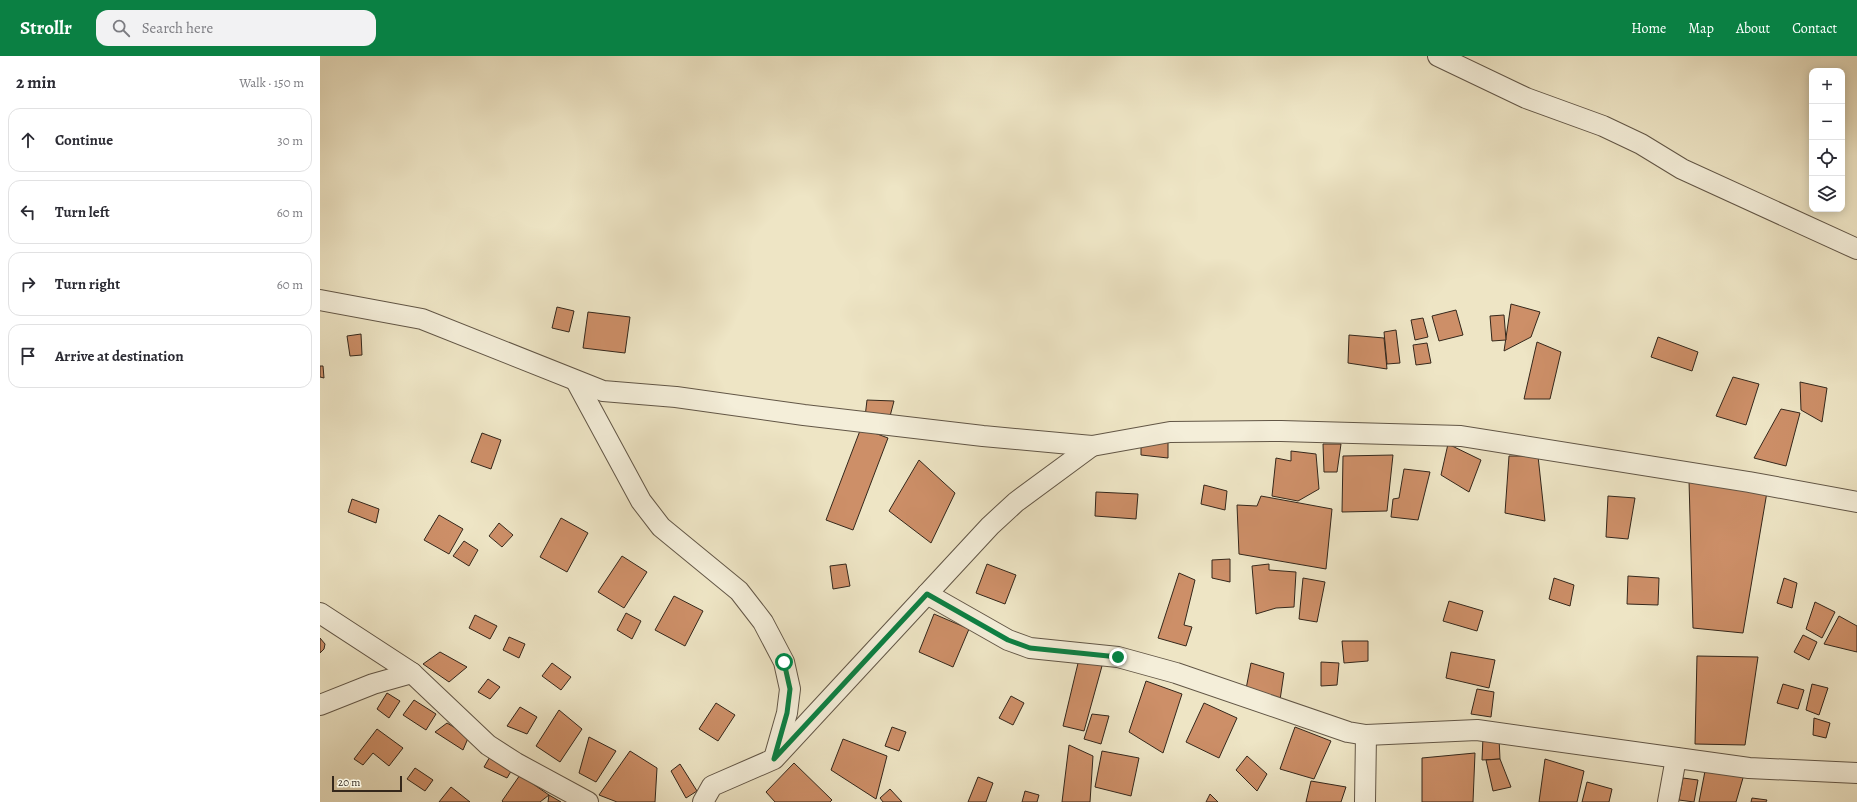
<!DOCTYPE html>
<html lang="en">
<head>
<meta charset="utf-8">
<style>
  :root { --surface:#fff; --page:#f2f2f3; --text:#2b2b33; --muted:#7c7c81; --line:#e1e1e2; --accent:#0b8043 }
  body { margin:0; font-family:Alegreya,serif; background:var(--page); color:var(--text) }
  .controls { position:absolute; right:12px; top:12px; display:grid; overflow:hidden; border-radius:8px; box-shadow:0 2px 10px #0003 }
  .controls button { width:36px; height:36px; display:grid; place-items:center; padding:0; border:0; border-bottom:1px solid var(--line); background:var(--surface); color:var(--text); font:20px sans-serif }
  .scale { position:absolute; left:12px; bottom:10px; width:70px; box-sizing:border-box; padding-left:4px; border:2px solid #34271b; border-top:0; font-size:11px; line-height:14px; white-space:nowrap; color:#34271b; -webkit-text-stroke:3px #f4eed9; paint-order:stroke }
  .stop { position:absolute; width:12px; height:12px; margin:-9px; border:3px solid #0b8043; border-radius:50%; background:#fff }
  .stop.end { background:#0b8043; border-color:#fff; box-shadow:0 1px 4px #0008 }
  .list { margin:0; padding:0; list-style:none }
  h2 { display:flex; justify-content:space-between; align-items:center; height:52px; margin:0; padding:0 16px; font-size:17px }
  h2 small { font-size:13px; font-weight:400; color:var(--muted) }
  .list li { display:grid; grid-template-columns:26px 1fr auto; gap:12px; align-items:center; box-sizing:border-box; height:64px; margin:0 8px 8px; padding:0 8px; border:1px solid var(--line); border-radius:12px }
  .list b { display:block; font-size:15px; white-space:nowrap }
  .list em { font-size:13px; font-style:normal; color:var(--muted) }
  .icon { flex:none; width:22px; height:22px; fill:none; stroke:currentColor; stroke-width:2; stroke-linecap:round; stroke-linejoin:round }
  .map { position:relative; flex:none; width:1537px; height:746px; overflow:hidden }
  header { display:flex; align-items:center; gap:24px; box-sizing:border-box; height:56px; padding:0 20px; background:var(--accent); color:#fff }
  header strong { font-size:19px }
  nav { display:flex; gap:22px; margin-inline-start:auto; font-size:14px }
  .search { width:280px; height:36px; background:var(--page); display:flex; align-items:center; gap:10px; box-sizing:border-box; padding:0 14px; border-radius:12px; color:var(--muted); font-size:15px }
  main { display:flex }
  aside { flex:1; background:var(--surface) }
  .map>svg:first-child { display:block }
  .building { fill:#cd8f68; stroke:#34271b }
  .lines { fill:none; stroke-linecap:round; stroke-linejoin:round }
  .minor-casing { stroke:#625646; stroke-width:22 }
  .minor { stroke:#f4eed9; stroke-width:20 }
  .route { stroke:#0b8043; stroke-width:5 }
</style>
</head>
<body>
<header>
<strong>Strollr</strong>
<div class="search"><svg class="icon" aria-label="search" viewBox="0 0 24 24"><circle cx="10" cy="10" r="6"/><path d="M15 15l6 6"/></svg>Search here</div>
<nav><a>Home</a><a>Map</a><a>About</a><a>Contact</a></nav>
</header>
<main>
<aside>
<h2>2 min<small>Walk · 150 m</small></h2>
<ul class="list">
<li><svg class="icon" aria-label="ahead" viewBox="0 0 24 24"><path d="M12 20V5M6 11l6-6 6 6"/></svg><div><b>Continue</b></div><em>30 m</em></li>
<li><svg class="icon" aria-label="left" viewBox="0 0 24 24"><path d="M17 20v-9H6M10 6l-5 5 5 5"/></svg><div><b>Turn left</b></div><em>60 m</em></li>
<li><svg class="icon" aria-label="right" viewBox="0 0 24 24"><path d="M7 20v-9h11M14 6l5 5-5 5"/></svg><div><b>Turn right</b></div><em>60 m</em></li>
<li><svg class="icon" aria-label="arrive" viewBox="0 0 24 24"><path d="M6 21V4h12l-3 4 3 4H6"/></svg><div><b>Arrive at destination</b></div></li>
</ul>
</aside>
<div class="map">
<svg width="1537" height="746" viewBox="0 0 1537 746">
  <rect width="100%" height="100%" fill="#eee5c5"/>
  <filter id="stains"><feTurbulence type="fractalNoise" baseFrequency=".005" numOctaves="4"/><feColorMatrix values="0 0 0 0 .2 0 0 0 0 .09 0 0 0 0 .02 0 0 0 .5 -.17"/></filter>
  <radialGradient id="worn" r=".72"><stop offset=".6" stop-color="#630" stop-opacity="0"/><stop offset="1" stop-color="#630" stop-opacity=".3"/></radialGradient>
  <g class="building">
    <polygon points="1191,248 1220,256 1211,281 1184,295"/>
    <polygon points="237,251 254,255 249,276 232,272"/>
    <polygon points="1136,254 1143,279 1119,285 1112,260"/>
    <polygon points="268,256 310,261 305,297 263,292"/>
    <polygon points="1184,259 1186,284 1172,285 1170,260"/>
    <polygon points="1103,262 1108,281 1095,284 1091,264"/>
    <polygon points="1076,274 1080,307 1067,308 1064,276"/>
    <polygon points="41,278 42,299 30,300 27,280"/>
    <polygon points="1029,279 1064,282 1067,313 1028,307"/>
    <polygon points="1338,281 1378,296 1372,315 1331,301"/>
    <polygon points="1217,286 1241,296 1230,343 1204,343"/>
    <polygon points="1107,287 1111,307 1096,309 1093,289"/>
    <polygon points="0,310 3,310 4,322 0,321"/>
    <polygon points="1413,321 1439,328 1426,369 1396,360"/>
    <polygon points="1480,326 1507,332 1502,366 1481,354"/>
    <polygon points="547,344 574,345 569,364 545,361"/>
    <polygon points="1461,353 1480,357 1466,410 1434,402"/>
    <polygon points="541,372 568,382 533,474 506,464"/>
    <polygon points="162,377 181,384 171,413 151,406"/>
    <polygon points="848,382 848,402 821,399 821,384"/>
    <polygon points="1003,388 1021,388 1017,416 1004,416"/>
    <polygon points="1128,388 1161,404 1149,436 1121,419"/>
    <polygon points="971,395 996,398 999,433 978,445 952,440 956,402 971,405"/>
    <polygon points="1073,399 1067,455 1022,456 1023,400"/>
    <polygon points="1189,400 1218,400 1225,465 1185,457"/>
    <polygon points="599,404 635,437 611,487 569,455"/>
    <polygon points="1084,413 1110,416 1098,464 1071,461 1073,443 1079,442"/>
    <polygon points="1369,424 1447,436 1423,577 1373,572"/>
    <polygon points="884,429 907,435 905,454 881,448"/>
    <polygon points="776,436 818,438 816,463 775,460"/>
    <polygon points="941,440 1012,453 1006,513 919,498 917,449 937,450"/>
    <polygon points="1288,440 1315,442 1308,483 1286,481"/>
    <polygon points="32,443 59,453 56,467 28,456"/>
    <polygon points="119,459 143,473 129,498 104,484"/>
    <polygon points="241,462 268,477 247,516 220,501"/>
    <polygon points="179,467 193,479 182,491 169,480"/>
    <polygon points="144,485 158,494 149,510 133,500"/>
    <polygon points="302,500 327,516 304,552 278,536"/>
    <polygon points="910,503 910,526 892,522 892,504"/>
    <polygon points="526,508 530,530 513,533 510,510"/>
    <polygon points="667,508 696,519 685,548 656,537"/>
    <polygon points="949,508 949,514 976,516 974,551 956,552 936,558 932,510"/>
    <polygon points="859,517 875,524 864,569 872,571 866,590 838,582"/>
    <polygon points="1308,520 1339,522 1338,549 1307,548"/>
    <polygon points="983,522 1005,526 997,566 979,563"/>
    <polygon points="1234,522 1254,529 1250,550 1229,543"/>
    <polygon points="1464,522 1477,527 1472,552 1457,547"/>
    <polygon points="354,540 383,555 365,590 335,574"/>
    <polygon points="1129,545 1163,555 1157,575 1123,565"/>
    <polygon points="1495,546 1515,556 1502,582 1486,573"/>
    <polygon points="306,557 321,565 312,583 297,574"/>
    <polygon points="614,558 649,573 633,611 599,596"/>
    <polygon points="155,559 177,570 170,583 149,572"/>
    <polygon points="1519,560 1537,570 1537,596 1504,588"/>
    <polygon points="1483,579 1497,586 1489,604 1474,596"/>
    <polygon points="189,581 205,588 199,602 183,594"/>
    <polygon points="0,582 5,588 4,593 0,597"/>
    <polygon points="1022,585 1048,585 1048,605 1024,607"/>
    <polygon points="120,596 147,611 129,626 103,608"/>
    <polygon points="1131,596 1175,604 1169,632 1126,622"/>
    <polygon points="1377,600 1438,601 1425,689 1375,688"/>
    <polygon points="759,603 782,610 764,675 743,670"/>
    <polygon points="1001,606 1019,607 1017,629 1001,630"/>
    <polygon points="232,607 251,621 241,634 222,620"/>
    <polygon points="931,607 964,617 960,644 926,633"/>
    <polygon points="168,623 180,631 170,643 158,636"/>
    <polygon points="826,625 862,638 843,697 809,676"/>
    <polygon points="1463,628 1484,634 1478,653 1457,647"/>
    <polygon points="1492,628 1508,632 1499,659 1486,654"/>
    <polygon points="1157,633 1174,636 1171,661 1151,658"/>
    <polygon points="67,637 80,645 69,662 57,653"/>
    <polygon points="691,640 704,647 693,669 679,662"/>
    <polygon points="94,644 116,658 106,674 83,659"/>
    <polygon points="396,647 415,659 398,685 379,673"/>
    <polygon points="884,647 917,662 899,702 866,686"/>
    <polygon points="200,651 217,661 207,678 187,670"/>
    <polygon points="239,654 262,673 240,706 216,690"/>
    <polygon points="772,658 789,660 781,688 764,683"/>
    <polygon points="1494,662 1510,667 1506,682 1493,679"/>
    <polygon points="127,667 149,680 143,694 115,676"/>
    <polygon points="572,671 586,676 579,695 565,690"/>
    <polygon points="975,671 1011,685 994,723 960,713"/>
    <polygon points="57,673 83,692 69,710 53,697 43,709 34,703"/>
    <polygon points="269,681 296,695 276,726 259,717"/>
    <polygon points="1163,681 1179,682 1180,703 1162,704"/>
    <polygon points="523,683 567,700 556,743 511,714"/>
    <polygon points="749,689 773,700 770,746 742,746"/>
    <polygon points="310,695 337,712 335,746 297,746 279,739"/>
    <polygon points="782,695 819,702 811,740 775,731"/>
    <polygon points="1155,697 1153,746 1102,746 1102,702"/>
    <polygon points="171,699 196,707 187,722 164,711"/>
    <polygon points="927,700 947,718 937,735 916,714"/>
    <polygon points="1180,703 1191,731 1173,735 1166,704"/>
    <polygon points="1225,703 1264,715 1257,746 1219,746"/>
    <polygon points="474,707 512,744 510,746 455,746 446,736"/>
    <polygon points="360,708 377,735 366,742 351,715"/>
    <polygon points="1386,710 1425,715 1416,746 1379,746"/>
    <polygon points="95,712 113,724 105,735 87,723"/>
    <polygon points="200,719 229,739 220,746 183,746 182,745"/>
    <polygon points="658,721 673,727 666,746 648,746"/>
    <polygon points="1363,722 1378,724 1374,746 1359,744"/>
    <polygon points="991,725 1026,731 1021,746 986,746"/>
    <polygon points="1267,726 1292,733 1289,746 1262,746"/>
    <polygon points="131,731 150,746 119,746"/>
    <polygon points="570,733 582,746 563,746 560,742"/>
    <polygon points="705,735 719,739 717,746 702,746"/>
    <polygon points="890,738 898,746 886,746"/>
    <polygon points="229,739 241,746 228,746"/>
    <polygon points="1432,742 1447,744 1446,746 1431,746"/>
  </g>
  <g class="lines">
    <defs>
      <g id="minor">
        <polyline points="1118,0 1206,42 1283,70 1321,88 1362,113 1537,193"/>
        <polyline points="0,244 102,263 283,335 356,341 484,359 663,380 772,390 850,376 961,375 1141,380 1429,426 1537,446"/>
        <polyline points="256,325 321,445 341,471 419,535 443,566 464,606 470,633 467,657 455,699"/>
        <polyline points="607,538 688,584 710,592 798,601 856,617 1028,676 1046,679 1157,674 1429,712 1537,717"/>
        <polyline points="0,557 92,617 168,689 196,707 268,746"/>
        <polyline points="0,649 53,628 92,617"/>
        <polyline points="383,746 392,730 454,703 670,470 696,446 772,390"/>
        <polyline points="1045,746 1046,679"/>
        <polyline points="1348,746 1356,702"/>
      </g>
    </defs>
    <use href="#minor" class="minor-casing"/>
    <use href="#minor" class="minor"/>
  </g>
  <g class="lines">
    <polyline class="route" points="464,606 470,633 467,657 454,703 607,538 688,584 710,592 798,601"/>
  </g>
  <rect width="100%" height="100%" filter="url(#stains)"/>
  <rect width="100%" height="100%" fill="url(#worn)"/>
</svg>
<div class="controls">
<button>+</button>
<button>−</button>
<button><svg class="icon" aria-label="locate" viewBox="0 0 24 24"><circle cx="12" cy="12" r="6"/><path d="M12 2v4M12 18v4M2 12h4M18 12h4"/></svg></button>
<button><svg class="icon" aria-label="layers" viewBox="0 0 24 24"><path d="M12 4l9 5-9 5-9-5zM3 14l9 5 9-5"/></svg></button>
</div>
<div class="scale">20 m</div>
<div class="stop" style="left:464px;top:606px"></div>
<div class="stop end" style="left:798px;top:601px"></div>
</div>
</main>
</body>
</html>
